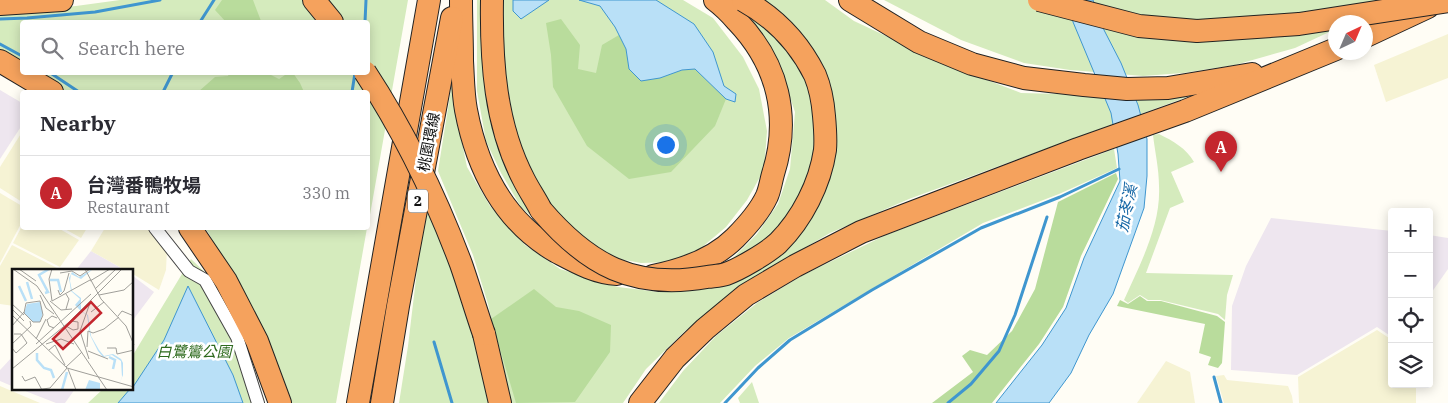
<!DOCTYPE html>
<html lang="en">
<head>
<meta charset="utf-8">
<style>
  :root { --surface:#fff; --page:#f7f7f7; --text:#2b2b33; --muted:#7c7c81; --line:#e1e1e2; --accent:#c4262e }
  body { margin:0; font-family:"IBM Plex Serif","Noto Sans TC",serif; background:var(--page); color:var(--text) }
  .controls { position:absolute; right:15px; bottom:15px; display:grid; overflow:hidden; border-radius:5px; box-shadow:0 2px 12px #0003 }
  .controls button { width:45px; height:45px; display:grid; place-items:center; padding:0; border:0; border-bottom:1px solid var(--line); background:var(--surface); color:var(--text); font:25px sans-serif }
  .compass { position:absolute; left:1328px; top:15px; width:45px; height:45px; border-radius:50%; background:var(--surface); box-shadow:0 2px 12px #0003; rotate:44deg }
  .you { position:absolute; left:665px; top:144px; width:18px; height:18px; margin:-12px; border:4px solid #fff; border-radius:50%; background:#1a73e8; box-shadow:0 0 0 8px #1a73e833 }
  .badge { display:grid; place-items:center; width:32px; height:32px; border-radius:50%; background:var(--accent); color:#fff; font-size:16px; font-weight:700 }
  .pin { position:absolute; translate:-50% -41px; filter:drop-shadow(0 1px 2px #0008) }
  .pin::after { content:''; position:absolute; top:26px; width:18px; height:15px; background:inherit; clip-path:polygon(0 0,100% 0,50% 100%) }
  .list { margin:0; padding:0; list-style:none }
  h2 { display:flex; justify-content:space-between; align-items:center; height:65px; margin:0; padding:0 20px; font-size:21px }
  h2 small { font-size:16px; font-weight:400; color:var(--muted) }
  .list li { display:grid; grid-template-columns:32px 1fr auto; gap:15px; align-items:center; box-sizing:border-box; height:75px; padding:0 20px; border-top:1px solid var(--line) }
  .list b { display:block; font-size:19px; white-space:nowrap }
  .list p { margin:0; font-size:16px; white-space:nowrap; color:var(--muted) }
  .list em { font-size:16px; font-style:normal; color:var(--muted) }
  .icon { flex:none; width:28px; height:28px; fill:none; stroke:currentColor; stroke-width:2; stroke-linecap:round; stroke-linejoin:round }
  .map { position:relative; flex:none; width:1448px; height:403px; overflow:hidden }
  .search { position:absolute; background:var(--surface); box-shadow:0 2px 12px #0003; left:20px; top:20px; width:350px; height:55px; display:flex; align-items:center; gap:12px; box-sizing:border-box; padding:0 18px; border-radius:5px; color:var(--muted); font-size:19px }
  .panel { position:absolute; background:var(--surface); box-shadow:0 2px 12px #0003; left:20px; top:90px; width:350px; height:140px; border-radius:5px }
  .map>svg:first-child { display:block }
  .industrial { fill:#eee6ef }
  .farmland { fill:#f6f3d4 }
  .green { fill:#d5ebbd }
  .forest { fill:#b9dc9c }
  .water { fill:#b9e0f7; stroke:#3f96cf }
  .lines { fill:none; stroke-linecap:round; stroke-linejoin:round }
  .stream { stroke:#3f96cf; stroke-width:3 }
  .street-casing { stroke:#444; stroke-width:14 }
  .highway-casing { stroke:#222; stroke-width:24 }
  .street { stroke:#fff; stroke-width:12 }
  .highway { stroke:#f5a25d; stroke-width:22 }
  .highway-bridge-casing { stroke:#222; stroke-width:24; stroke-linecap:butt }
  .highway-bridge { stroke:#f5a25d; stroke-width:22 }
  .labels { text-anchor:middle; stroke-width:5; stroke-linejoin:round; paint-order:stroke }
  .shield { fill:#fff; stroke:#585858; stroke-width:1 }
  .shield-label { font-size:14px; font-weight:bold; fill:#111 }
  .street-label { font-size:15px; fill:#111; stroke:#fff }
  .park-label { font-size:15px; font-style:italic; fill:#2f6b1f; stroke:#fff }
  .water-label { font-size:16px; font-style:italic; fill:#1768a6; stroke:#fff }
  .inset-river { fill:none; stroke:#b9e0f7; stroke-width:2.5 }
  .inset-road { fill:none; stroke:#a09f9a; stroke-width:1 }
  .view { fill:#c4262e; fill-opacity:0.15; stroke:#c4262e; stroke-width:2.5 }
  .inset-edge { fill:none; stroke:#111; stroke-width:2.5 }
</style>
</head>
<body>
<div class="map">
<svg width="1448" height="403" viewBox="0 0 1448 403">
  <rect width="100%" height="100%" fill="#fffdf5"/>
  <g class="industrial">
    <polygon points="0,90 22,103 22,125 0,159"/>
    <polygon points="1271,218 1392,231 1392,337 1377,327 1297,375 1231,370 1232,306 1246,266"/>
    <polygon points="1429,235 1448,238 1448,269 1429,296"/>
    <polygon points="91,251 123,269 125,270 76,270"/>
    <polygon points="133,276 154,292 133,320"/>
    <polygon points="14,355 14,387 0,381 0,370"/>
    <polygon points="20,389 75,389 65,403 56,403"/>
  </g>
  <g class="farmland">
    <polygon points="1448,34 1448,78 1386,102 1374,65"/>
    <polygon points="22,132 22,202 0,188 0,167"/>
    <polygon points="0,193 22,206 22,222 0,263"/>
    <polygon points="22,226 22,228 58,228 79,240 60,267 13,243"/>
    <polygon points="63,228 87,228 81,238"/>
    <polygon points="105,228 149,228 167,249 166,270 159,290 133,274 132,270 125,270 91,251"/>
    <polygon points="12,245 59,269 57,270 14,270 14,306 0,304 0,266"/>
    <polygon points="1377,330 1392,340 1392,384 1401,384 1408,387 1416,385 1416,403 1299,403 1298,377"/>
    <polygon points="1166,361 1190,372 1195,403 1137,403"/>
    <polygon points="1224,375 1227,380 1288,386 1292,396 1293,403 1224,403 1216,376"/>
    <polygon points="0,386 40,403 0,403"/>
  </g>
  <g class="green">
    <polygon points="120,0 408,0 368,226 368,92 65,92 33,73 368,72 368,22 22,22 22,66 0,54 0,11 76,6"/>
    <polygon points="477,0 683,0 713,18 743,57 759,89 767,131 764,170 747,200 726,227 701,248 671,262 641,263 614,258 560,242 521,207 501,173 486,141 477,91"/>
    <polygon points="727,0 825,0 854,21 950,66 1021,93 1187,97 909,199 830,233 743,284 685,331 646,369 623,403 510,403 488,304 473,255 438,171 452,83 459,128 467,167 490,206 525,245 560,269 618,287 659,292 720,267 735,256 757,234 778,204 790,169 795,112 780,68"/>
    <polygon points="884,0 1398,0 1295,48 1235,65 1183,73 1143,76 1070,70 1024,63 961,40"/>
    <path d="M1159,134C1173,141 1186,148 1194,162L1171,172L1184,202L1170,208L1146,273L1233,275L1227,295L1225,320L1218,314L1160,300H1148L1140,295L1128,303L1124,300C1140,264 1161,226 1159,186C1159,169 1155,152 1153,135Z"/>
    <polygon points="1114,149 1117,168 1059,194 983,223 789,338 755,366 720,403 659,403 683,371 716,336 757,303 803,275 886,235"/>
    <polygon points="425,203 464,297 493,403 399,403 408,346"/>
    <polygon points="204,228 367,228 336,403 289,403 260,328 208,232"/>
    <polygon points="191,259 213,280 242,333 264,403 88,403 103,389 132,389 133,355"/>
    <polygon points="752,382 759,403 740,403 738,398"/>
  </g>
  <g class="forest">
    <polygon points="222,0 253,0 261,21 263,22 226,22 215,10"/>
    <polygon points="561,19 580,45 578,69 596,73 602,45 619,35 626,49 629,69 660,78 682,70 695,69 726,99 715,126 671,172 629,179 587,146 553,87 551,55 546,23"/>
    <polygon points="230,72 272,73 271,75 279,79 288,73 293,73 300,83 304,92 198,92 215,77 228,76"/>
    <polygon points="1116,173 1118,179 1081,256 1063,307 1039,344 992,403 932,403 973,372 962,356 970,350 987,355 1012,331 1035,289 1058,202"/>
    <polygon points="534,289 556,307 579,311 611,325 610,352 575,402 516,403 491,319"/>
    <polygon points="1140,296 1147,301 1161,301 1217,316 1225,322 1222,363 1218,368 1208,365 1211,357 1199,353 1205,324 1117,306 1120,300 1128,304"/>
  </g>
  <g class="water">
    <polygon points="513,0 549,0 521,19 513,11"/>
    <polygon points="579,0 656,0 694,24 713,52 724,86 736,94 735,102 726,99 695,69 682,70 660,78 641,81 629,69 626,49 615,27 600,6"/>
    <polygon points="1068,0 1093,0 1104,30 1121,63 1138,105 1147,139 1147,176 1144,208 1113,294 1089,335 1071,373 1049,403 996,403 1042,345 1066,308 1084,258 1120,181 1118,154 1111,113 1073,22"/>
    <polygon points="188,286 233,375 243,403 118,403 130,389 132,389 133,387 164,340"/>
  </g>
  <g class="lines">
    <g class="stream">
      <polyline points="0,19 27,18 95,12 160,0"/>
      <polyline points="200,22 214,0"/>
      <polyline points="365,22 366,0"/>
      <polyline points="0,44 22,56"/>
      <polyline points="49,72 79,92"/>
      <polyline points="163,92 173,72"/>
      <polyline points="352,92 355,73"/>
      <polyline points="434,342 452,403"/>
      <polyline points="1214,377 1221,403"/>
      <polyline points="725,403 758,368 790,340 872,290 981,228 1060,197 1119,169"/>
      <polyline points="948,403 971,384 999,351 1015,315 1047,217"/>
    </g>
    <defs>
      <polyline id="street" points="155,228 189,271 205,280 237,337 258,403"/>
      <g id="highway">
        <polyline points="314,0 332,22"/>
        <path d="M461,0C461,20 462,40 462,61C463,77 463,94 466,110C477,168 504,222 557,252C576,262 595,273 617,274"/>
        <path d="M492,0C491,61 495,125 524,180C529,190 536,200 541,210"/>
        <polyline points="850,0 919,42 972,64 1024,78 1084,85 1127,89 1168,88 1252,74"/>
        <polyline points="0,4 62,0"/>
        <polyline points="1366,36 1428,7"/>
        <polyline points="0,61 52,92"/>
        <polyline points="190,228 226,281 257,341 280,403"/>
        <path d="M653,276C683,270 713,260 735,238C747,226 760,211 767,196C770,189 771,181 773,174C791,117 778,64 737,21C730,13 723,6 715,0"/>
        <polyline points="484,334 500,403"/>
        <polyline points="358,403 429,0"/>
        <polyline points="382,403 398,306 452,18"/>
        <polyline points="640,403 675,358 705,329 746,295 795,266 861,232 1078,149 1185,111 1336,49"/>
      </g>
    </defs>
    <use href="#street" class="street-casing"/>
    <use href="#highway" class="highway-casing"/>
    <use href="#street" class="street"/>
    <use href="#highway" class="highway"/>
    <defs>
      <g id="highway-bridge">
        <polyline points="1039,0 1139,26 1197,31 1299,24 1448,1"/>
        <path d="M365,72C403,130 437,200 461,264C469,287 476,311 484,334"/>
        <path d="M541,210C588,265 634,290 707,277C713,276 720,276 726,274C740,269 767,253 778,243C802,219 820,184 825,150C826,139 825,127 824,116C823,103 820,87 815,75C799,43 774,17 743,0"/>
      </g>
    </defs>
    <use href="#highway-bridge" class="highway-bridge-casing"/>
    <use href="#highway-bridge" class="highway-bridge"/>
  </g>
  <g class="labels">
    <rect class="shield" x="408" y="189.5" width="20" height="23" rx="4"/>
    <g class="shield-label">
      <text x="418" y="206">2</text>
    </g>
    <g class="street-label">
      <text transform="translate(429 142) rotate(-79)" y="5">桃園環線</text>
    </g>
    <g class="park-label">
      <text x="194" y="357">白鷺鸞公園</text>
    </g>
    <g class="water-label">
      <text transform="translate(1126 208) rotate(-78)" y="6">茄苳溪</text>
    </g>
  </g>
  <g transform="translate(12 269)">
    <rect width="121" height="121" fill="#fffdf5"/>
    <path d="M81,0L69,10L59,5L58,12L60,22L69,29V42L76,46L79,67L87,81L92,87L101,85L109,90L111,94V106L106,118L110,108L109,92L100,86L91,88L86,82L78,66L75,46L70,43L63,36L68,30L59,22L57,9L60,3L67,8ZM28,33L31,44L28,53H21L12,44L15,35ZM77,111L88,114V121H73Z" fill="#b9e0f7"/>
    <path class="inset-river" d="M38,11H46L49,23M15,13L20,30M7,17L14,32M33,24L36,23L27,6L37,0M25,84V91L32,99L39,101L42,109M97,88L103,91L101,100M50,121L55,103"/>
    <path class="inset-road" d="M1,0L25,17L95,121M7,0L24,12M40,0L37,10L40,32L78,11M73,0L89,30L114,57L122,76M48,4L60,2L68,7L78,0M78,12L98,0M83,20L104,0M46,21L48,26L52,22L57,4M54,25L57,30L54,40M28,26L34,39L42,45M87,26L112,21L122,12M28,32L31,46L28,53H21L12,44L14,34ZM38,32L49,41L60,40M0,35L12,46M0,40L12,52M79,43L92,33M0,46L55,99L122,118M106,47L110,42L122,47M0,57L12,43M54,57L61,61L66,60V53L59,52M42,59L37,57L35,51L40,47L45,49M24,70L34,50M0,75L19,57L18,52M24,75L79,25M34,75L49,70L62,75M75,78L76,62L81,64L92,60L107,48M0,79L4,84L15,74L9,65H2M95,79H104L105,85L122,81M37,81L43,76L53,96M76,82L96,90M77,90L68,62L78,34M54,98L70,83M0,100L56,54L110,0M56,100L64,121M10,107L13,112L23,108L30,121M23,121L38,119L55,99"/>
    <path class="view" d="M79,33L89,44L51,80L41,70Z"/>
    <rect width="121" height="121" class="inset-edge"/>
  </g>
</svg>
<div class="controls">
<button>+</button>
<button>−</button>
<button><svg class="icon" aria-label="locate" viewBox="0 0 24 24"><circle cx="12" cy="12" r="6"/><path d="M12 2v4M12 18v4M2 12h4M18 12h4"/></svg></button>
<button><svg class="icon" aria-label="layers" viewBox="0 0 24 24"><path d="M12 4l9 5-9 5-9-5zM3 14l9 5 9-5"/></svg></button>
</div>
<svg class="compass" viewBox="-18 -18 36 36"><path d="M0-13l5 13h-10z" fill="#e53935"/><path d="M0 13l5-13h-10z" fill="#7c7c81"/></svg>
<div class="you"></div>
<div class="pin badge" style="left:1221px;top:172px">A</div>
<div class="search"><svg class="icon" aria-label="search" viewBox="0 0 24 24"><circle cx="10" cy="10" r="6"/><path d="M15 15l6 6"/></svg>Search here</div>
<section class="panel">
<h2>Nearby<small></small></h2>
<ul class="list">
<li><span class="badge">A</span><div><b>台灣番鴨牧場</b><p>Restaurant</p></div><em>330 m</em></li>
</ul>
</section>
</div>
</body>
</html>
